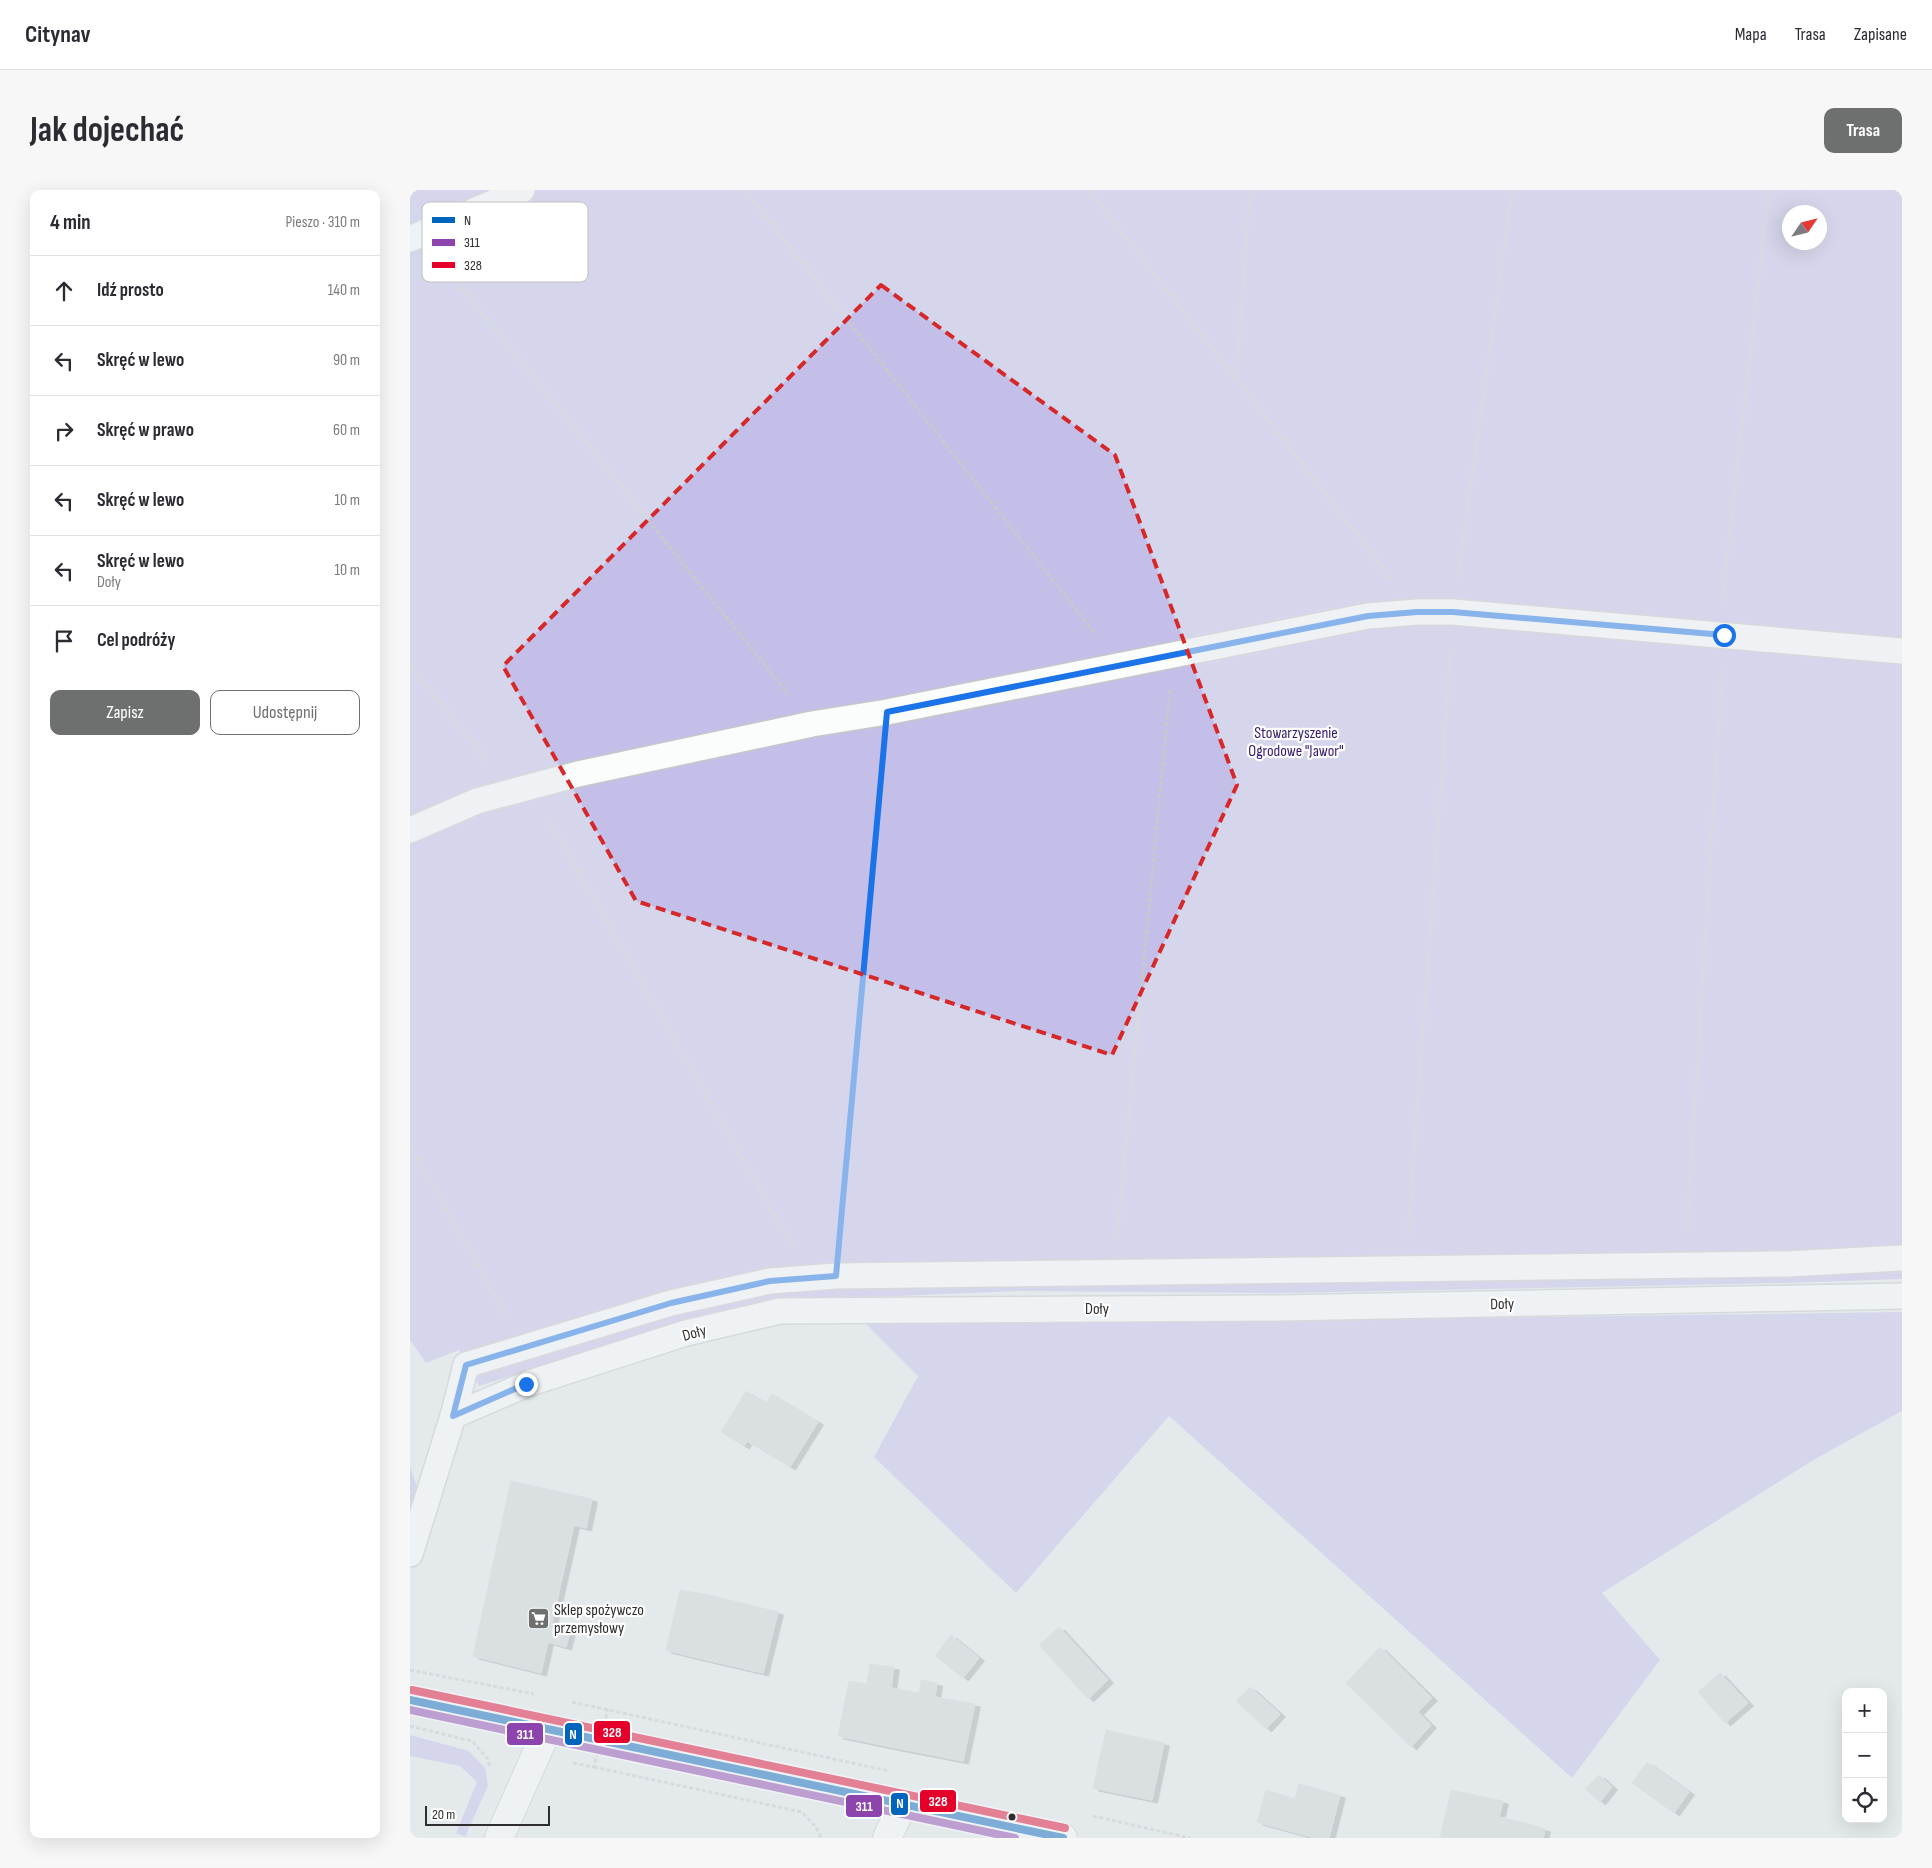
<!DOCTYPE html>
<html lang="pl">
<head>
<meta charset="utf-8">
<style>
  :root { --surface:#fff; --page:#f7f7f7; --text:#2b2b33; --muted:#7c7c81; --line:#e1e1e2; --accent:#6e7070 }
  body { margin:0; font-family:"Sofia Sans Condensed",sans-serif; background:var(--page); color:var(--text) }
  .controls { position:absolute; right:15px; bottom:15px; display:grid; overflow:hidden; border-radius:10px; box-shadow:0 5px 20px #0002 }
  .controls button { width:45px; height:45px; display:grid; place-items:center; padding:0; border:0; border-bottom:1px solid var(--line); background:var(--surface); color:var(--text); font:25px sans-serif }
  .compass { position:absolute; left:1372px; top:15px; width:45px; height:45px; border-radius:50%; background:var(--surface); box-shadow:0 5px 20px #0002; rotate:55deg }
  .scale { position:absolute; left:15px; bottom:12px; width:125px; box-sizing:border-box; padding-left:5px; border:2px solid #2e2e2e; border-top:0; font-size:14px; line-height:18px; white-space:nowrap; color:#2e2e2e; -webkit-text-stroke:4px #fff; paint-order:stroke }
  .stop { position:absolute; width:15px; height:15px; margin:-11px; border:4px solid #1a73e8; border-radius:50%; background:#fff }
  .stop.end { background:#1a73e8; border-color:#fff; box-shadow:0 1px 5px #0008 }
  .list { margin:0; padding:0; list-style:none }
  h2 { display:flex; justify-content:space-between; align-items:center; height:65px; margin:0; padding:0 20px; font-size:21px }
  h2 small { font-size:16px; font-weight:400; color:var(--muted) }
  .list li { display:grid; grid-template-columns:32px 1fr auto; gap:15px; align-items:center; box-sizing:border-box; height:70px; padding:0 20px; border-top:1px solid var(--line) }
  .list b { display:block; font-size:19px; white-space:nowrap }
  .list p { margin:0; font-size:16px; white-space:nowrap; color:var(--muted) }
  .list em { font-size:16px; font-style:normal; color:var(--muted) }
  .actions { display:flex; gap:10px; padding:15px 20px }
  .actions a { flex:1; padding:11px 0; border:1px solid var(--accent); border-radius:10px; text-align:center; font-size:18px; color:var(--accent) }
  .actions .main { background:var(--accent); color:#fff }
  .icon { flex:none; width:28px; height:28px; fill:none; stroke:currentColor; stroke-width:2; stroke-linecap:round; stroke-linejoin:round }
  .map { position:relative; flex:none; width:1492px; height:1648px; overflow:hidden; border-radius:10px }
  header { display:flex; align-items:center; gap:30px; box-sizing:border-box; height:70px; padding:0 25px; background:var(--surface); border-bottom:1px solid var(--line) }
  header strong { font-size:24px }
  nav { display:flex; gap:28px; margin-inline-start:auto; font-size:18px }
  .intro { display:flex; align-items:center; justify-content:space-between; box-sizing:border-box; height:120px; padding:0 30px }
  h1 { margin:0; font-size:35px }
  .button { padding:12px 22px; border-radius:10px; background:var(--accent); color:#fff; font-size:18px; font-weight:700 }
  main { display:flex; gap:30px; padding:0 30px }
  aside { flex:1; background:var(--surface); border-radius:10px; box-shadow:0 5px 20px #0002 }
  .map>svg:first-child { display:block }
  .green { fill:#c4bfe9; fill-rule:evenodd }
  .building { fill:#cfd3d5; stroke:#d0d5d7; filter:url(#shadow) }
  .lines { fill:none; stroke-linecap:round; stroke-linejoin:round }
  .service-casing { stroke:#c6c7c8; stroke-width:28 }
  .minor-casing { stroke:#c6c7c8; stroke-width:30 }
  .tertiary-casing { stroke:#c6c7c8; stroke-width:30 }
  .path { stroke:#c8c9c9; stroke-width:3; stroke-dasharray:4 2.5; stroke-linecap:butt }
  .service { stroke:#fbfcfc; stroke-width:25 }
  .minor { stroke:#fbfcfc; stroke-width:28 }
  .tertiary { stroke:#fbfcfc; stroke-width:28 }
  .bus-1-casing { stroke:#fff; stroke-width:11 }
  .bus-2-casing { stroke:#fff; stroke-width:11 }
  .bus-3-casing { stroke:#fff; stroke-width:11 }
  .bus-1 { stroke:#0065bd; stroke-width:8 }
  .bus-2 { stroke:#8e44ad; stroke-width:8 }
  .bus-3 { stroke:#e4002b; stroke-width:8 }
  .route { stroke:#1a73e8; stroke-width:6 }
  .marked { fill:none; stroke:#d62828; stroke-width:4; stroke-dasharray:10 6; stroke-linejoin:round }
  .bus-dot { fill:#2e2e2e; stroke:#fff; stroke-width:2 }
  .labels { text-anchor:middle; stroke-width:4.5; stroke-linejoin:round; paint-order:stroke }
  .park-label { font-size:16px; fill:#35196f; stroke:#fff }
  .street-label { font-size:16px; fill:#2e2e2e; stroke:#fff }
  .poi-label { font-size:16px; fill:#2e2e2e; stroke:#fff; text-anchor:start }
  .key { fill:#fff; stroke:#c0c0c0; stroke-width:1 }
  .key-label { font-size:14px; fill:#2e2e2e }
  .line-badge { stroke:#fff; stroke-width:2 }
  .badge-label { font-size:14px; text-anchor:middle; font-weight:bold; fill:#fff }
</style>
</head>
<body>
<header>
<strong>Citynav</strong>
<nav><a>Mapa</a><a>Trasa</a><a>Zapisane</a></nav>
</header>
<div class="intro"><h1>Jak dojechać</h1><a class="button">Trasa</a></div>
<main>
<aside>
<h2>4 min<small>Pieszo · 310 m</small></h2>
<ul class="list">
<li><svg class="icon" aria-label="ahead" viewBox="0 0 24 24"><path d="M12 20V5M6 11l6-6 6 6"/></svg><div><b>Idź prosto</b></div><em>140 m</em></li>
<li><svg class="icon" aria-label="left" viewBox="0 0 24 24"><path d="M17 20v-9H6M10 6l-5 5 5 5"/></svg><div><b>Skręć w lewo</b></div><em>90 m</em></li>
<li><svg class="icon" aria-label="right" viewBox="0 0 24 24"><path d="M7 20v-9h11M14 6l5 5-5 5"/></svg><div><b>Skręć w prawo</b></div><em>60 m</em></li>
<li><svg class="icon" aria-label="left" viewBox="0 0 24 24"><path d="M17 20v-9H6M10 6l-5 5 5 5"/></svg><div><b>Skręć w lewo</b></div><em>10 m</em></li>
<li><svg class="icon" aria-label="left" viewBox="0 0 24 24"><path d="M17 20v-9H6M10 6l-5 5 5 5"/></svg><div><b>Skręć w lewo</b><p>Doły</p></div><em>10 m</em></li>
<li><svg class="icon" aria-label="arrive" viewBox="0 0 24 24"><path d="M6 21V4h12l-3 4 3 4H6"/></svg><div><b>Cel podróży</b></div></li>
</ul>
<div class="actions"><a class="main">Zapisz</a><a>Udostępnij</a></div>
</aside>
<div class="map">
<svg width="1492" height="1648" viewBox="0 0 1492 1648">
  <defs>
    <filter id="shadow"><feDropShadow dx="5.5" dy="3" stdDeviation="0" flood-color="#0004"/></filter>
  </defs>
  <rect width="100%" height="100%" fill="#e4eaec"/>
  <g class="green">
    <path d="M0,0H1492V1089L1375,1093L872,1103L608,1101L367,1111L271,1131L69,1196L49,1160L16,1173L0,1150ZM1380,22H1410V52H1380Z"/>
    <polygon points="1492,1122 1492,1221 1405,1269 1192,1403 1250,1470 1162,1588 759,1226 606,1403 464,1267 508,1186 454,1132 1136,1127"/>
    <polygon points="0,1277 8,1300 0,1327"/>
    <polygon points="0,1545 59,1561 75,1578 78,1596 55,1647 46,1643 67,1592 50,1576 0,1566"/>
  </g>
  <g class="building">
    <polygon points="336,1201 356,1213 362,1204 408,1232 380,1277 337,1251 334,1256 311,1242"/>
    <polygon points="101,1291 182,1309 176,1338 164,1335 141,1438 160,1441 156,1457 138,1452 131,1483 63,1466"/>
    <polygon points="270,1400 295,1404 280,1466 256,1460"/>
    <polygon points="295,1404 368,1422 353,1483 280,1466"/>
    <polygon points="649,1437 698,1490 678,1509 629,1455"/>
    <polygon points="541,1445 569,1468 553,1488 525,1466"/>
    <polygon points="970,1457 1022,1508 1008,1522 956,1472"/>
    <polygon points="956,1472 1021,1535 1001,1557 936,1493"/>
    <polygon points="460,1474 484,1477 481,1498 498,1501 486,1558 428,1546 439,1491 457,1494"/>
    <polygon points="1310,1483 1338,1513 1315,1533 1288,1502"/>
    <polygon points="511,1490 527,1493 525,1507 565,1514 553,1571 486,1558 498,1501 509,1503"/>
    <polygon points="840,1497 870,1524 856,1539 826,1511"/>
    <polygon points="696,1540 754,1553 742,1610 683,1598"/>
    <polygon points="1237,1572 1279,1602 1264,1623 1222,1593"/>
    <polygon points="1189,1585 1202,1597 1190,1612 1175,1599"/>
    <polygon points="889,1594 930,1605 919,1648 905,1648 847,1632 856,1600 885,1609"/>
    <polygon points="1041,1600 1093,1611 1089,1627 1116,1633 1113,1648 1030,1648"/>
    <polygon points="1116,1633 1135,1639 1133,1648 1113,1648"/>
  </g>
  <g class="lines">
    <defs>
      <g id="service">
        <polyline points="0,49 112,0"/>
        <polyline points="0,640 67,611 168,584 402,534 477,522 958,426 1007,422 1043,422 1492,461"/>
        <polyline points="43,1226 56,1175 261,1113 360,1091 426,1086 1377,1074 1492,1068"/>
        <polyline points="0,1364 43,1226 117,1194 276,1143 370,1121 870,1118 1492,1106"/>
      </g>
      <polyline id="minor" points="89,1648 138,1538"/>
      <polyline id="tertiary" points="477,1648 493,1614 653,1648"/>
    </defs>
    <use href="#service" class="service-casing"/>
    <use href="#minor" class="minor-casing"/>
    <use href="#tertiary" class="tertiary-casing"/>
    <g class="path">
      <polyline points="335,0 686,445"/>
      <polyline points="679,0 982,390"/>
      <polyline points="31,72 378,504"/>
      <polyline points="826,189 840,0"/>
      <polyline points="1048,387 1102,0"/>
      <polyline points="1312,411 1359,0"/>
      <polyline points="0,475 78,572"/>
      <polyline points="138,628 382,1055"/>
      <polyline points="0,955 97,1127"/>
      <polyline points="1277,1040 1312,480"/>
      <polyline points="998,1045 1041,458"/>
      <polyline points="707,1048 760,500"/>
      <polyline points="429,1051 473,556"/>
      <polyline points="0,1480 124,1504"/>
      <polyline points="162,1512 479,1581"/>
      <polyline points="0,1536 62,1551 78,1569 80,1578"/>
      <polyline points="163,1573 184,1577 198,1519"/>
      <polyline points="184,1577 392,1622 406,1637 411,1648"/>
      <polyline points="683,1626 780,1648"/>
    </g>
    <use href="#service" class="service"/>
    <use href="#minor" class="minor"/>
    <use href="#tertiary" class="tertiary"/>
    <defs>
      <polyline id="bus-1" points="0,1510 653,1648"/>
      <polyline id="bus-2" points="0,1520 605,1648"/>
      <polyline id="bus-3" points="2,1500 655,1638"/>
    </defs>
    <use href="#bus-1" class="bus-1-casing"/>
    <use href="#bus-2" class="bus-2-casing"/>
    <use href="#bus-3" class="bus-3-casing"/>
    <use href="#bus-1" class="bus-1"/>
    <use href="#bus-2" class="bus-2"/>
    <use href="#bus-3" class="bus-3"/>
  </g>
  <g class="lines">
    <polyline class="route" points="116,1194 43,1226 56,1175 261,1113 360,1091 426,1086 477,522 958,426 1007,422 1043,422 1314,445"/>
  </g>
  <path d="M0 0H1492V1648H0ZM471,95L705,265L827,595L702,865L226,711L93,476Z" fill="#e4eaec" fill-opacity=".55" fill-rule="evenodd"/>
  <path class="marked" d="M471,95L705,265L827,595L702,865L226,711L93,476Z"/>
  <defs>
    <symbol id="supermarket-square" viewBox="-11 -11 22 22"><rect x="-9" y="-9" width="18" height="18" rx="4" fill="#6e7070" stroke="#fff"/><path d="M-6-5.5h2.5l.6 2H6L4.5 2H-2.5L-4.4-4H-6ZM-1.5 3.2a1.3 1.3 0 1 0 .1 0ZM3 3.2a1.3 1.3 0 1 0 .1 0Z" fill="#fff"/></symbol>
  </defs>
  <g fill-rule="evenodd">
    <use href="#supermarket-square" x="116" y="1416" width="25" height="25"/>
  </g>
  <circle class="bus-dot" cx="602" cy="1627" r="4.5"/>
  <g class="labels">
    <g class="park-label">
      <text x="886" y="548">Stowarzyszenie<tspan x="886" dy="18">Ogrodowe "Jawor"</tspan></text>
    </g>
    <g class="street-label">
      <text transform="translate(1092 1113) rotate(-1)" y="6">Doły</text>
      <text x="687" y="1124">Doły</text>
      <text transform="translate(284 1142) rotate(-15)" y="6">Doły</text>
    </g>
    <g class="poi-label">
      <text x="144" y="1425">Sklep spożywczo<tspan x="144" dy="18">przemysłowy</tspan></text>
    </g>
  </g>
  <rect x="12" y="12" width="166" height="80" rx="8" class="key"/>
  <rect x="22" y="27" width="23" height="6" fill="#0065bd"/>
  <rect x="22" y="49" width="23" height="7" fill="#8e44ad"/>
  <rect x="22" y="72" width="23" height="6" fill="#e4002b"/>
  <g class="key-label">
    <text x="54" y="35">N</text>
    <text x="54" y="57">311</text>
    <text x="54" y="80">328</text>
  </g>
  <g class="line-badge">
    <rect x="183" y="1530" width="38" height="24" rx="5" fill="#e4002b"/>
    <rect x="96" y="1532" width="38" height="24" rx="5" fill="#8e44ad"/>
    <rect x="154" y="1532" width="19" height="24" rx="5" fill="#0065bd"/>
    <rect x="509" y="1599" width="38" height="24" rx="5" fill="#e4002b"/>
    <rect x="480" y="1602" width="19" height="24" rx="5" fill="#0065bd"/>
    <rect x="435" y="1604" width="38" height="24" rx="5" fill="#8e44ad"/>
  </g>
  <g class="badge-label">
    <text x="202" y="1547">328</text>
    <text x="115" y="1549">311</text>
    <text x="163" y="1549">N</text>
    <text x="528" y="1616">328</text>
    <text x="490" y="1618">N</text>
    <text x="454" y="1621">311</text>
  </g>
</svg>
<div class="controls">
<button>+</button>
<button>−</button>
<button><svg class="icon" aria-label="locate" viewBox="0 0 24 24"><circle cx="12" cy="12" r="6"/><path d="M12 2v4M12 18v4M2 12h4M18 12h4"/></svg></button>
</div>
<svg class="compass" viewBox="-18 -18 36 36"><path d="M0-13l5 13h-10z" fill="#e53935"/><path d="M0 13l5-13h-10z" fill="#7c7c81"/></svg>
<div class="scale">20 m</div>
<div class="stop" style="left:1314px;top:445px"></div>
<div class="stop end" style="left:116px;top:1194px"></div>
</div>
</main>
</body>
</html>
